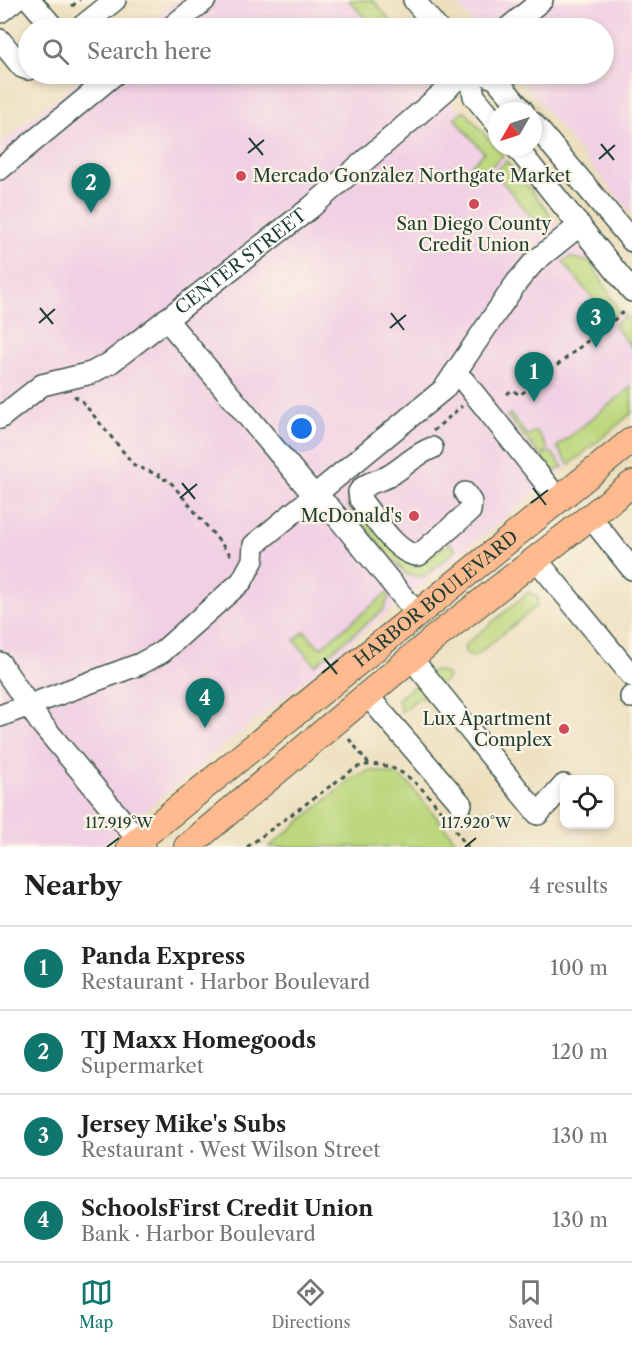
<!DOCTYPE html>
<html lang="en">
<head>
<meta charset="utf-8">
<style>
  :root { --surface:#fff; --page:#f2f2f2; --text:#222; --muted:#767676; --line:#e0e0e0; --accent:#0f766e }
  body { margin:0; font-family:"Libre Caslon Text",serif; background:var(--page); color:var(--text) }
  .controls { position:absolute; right:18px; bottom:18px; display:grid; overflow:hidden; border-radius:12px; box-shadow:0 3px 9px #0003 }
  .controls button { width:54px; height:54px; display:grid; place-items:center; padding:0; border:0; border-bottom:2px solid var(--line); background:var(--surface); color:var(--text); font:30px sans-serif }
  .compass { position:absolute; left:488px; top:102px; width:54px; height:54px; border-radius:50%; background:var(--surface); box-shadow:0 3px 9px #0003; rotate:231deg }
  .you { position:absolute; left:302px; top:429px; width:21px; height:21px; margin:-15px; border:4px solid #fff; border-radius:50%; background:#1a73e8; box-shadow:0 0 0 9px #1a73e833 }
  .badge { display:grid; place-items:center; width:39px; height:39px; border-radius:50%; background:var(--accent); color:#fff; font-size:20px; font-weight:700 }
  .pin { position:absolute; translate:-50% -50px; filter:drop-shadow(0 2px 3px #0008) }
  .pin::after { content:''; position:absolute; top:32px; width:21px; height:18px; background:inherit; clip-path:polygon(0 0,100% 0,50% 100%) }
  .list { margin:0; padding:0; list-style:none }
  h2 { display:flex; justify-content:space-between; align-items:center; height:78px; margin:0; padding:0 24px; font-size:26px }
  h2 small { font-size:20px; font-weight:400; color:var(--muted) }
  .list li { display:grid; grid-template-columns:39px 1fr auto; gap:18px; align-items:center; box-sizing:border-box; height:84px; padding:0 24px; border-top:2px solid var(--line) }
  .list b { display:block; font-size:22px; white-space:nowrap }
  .list p { margin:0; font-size:20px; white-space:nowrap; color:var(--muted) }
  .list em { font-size:20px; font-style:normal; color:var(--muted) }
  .icon { flex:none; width:33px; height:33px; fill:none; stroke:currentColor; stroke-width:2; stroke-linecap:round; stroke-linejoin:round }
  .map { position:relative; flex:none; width:632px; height:847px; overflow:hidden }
  .search { position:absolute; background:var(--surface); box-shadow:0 3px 9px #0003; left:18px; right:18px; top:18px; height:66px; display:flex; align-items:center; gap:15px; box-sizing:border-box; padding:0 21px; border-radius:33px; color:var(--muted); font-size:22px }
  .sheet { height:414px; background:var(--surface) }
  nav { display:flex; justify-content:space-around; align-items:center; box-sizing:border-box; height:84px; border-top:2px solid var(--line); background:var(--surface); font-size:16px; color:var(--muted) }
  nav a { display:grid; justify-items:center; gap:3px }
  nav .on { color:var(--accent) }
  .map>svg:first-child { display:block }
  .built { fill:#f1d0e4 }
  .green { fill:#bcd77d; stroke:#6e8a58; stroke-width:1.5 }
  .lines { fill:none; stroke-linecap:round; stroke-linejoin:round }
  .minor-casing { stroke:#3e5549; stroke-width:24 }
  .major-casing { stroke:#3e5549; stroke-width:28 }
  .path { stroke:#3e5549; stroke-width:3; stroke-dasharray:4.5 4.5; stroke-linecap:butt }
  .minor { stroke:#fff; stroke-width:21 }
  .major { stroke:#fcba8e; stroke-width:26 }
  .ticks { fill:none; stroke:#1f3d34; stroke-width:2 }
  .poi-dot { fill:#d1495b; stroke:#fcf5e5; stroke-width:2 }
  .labels { text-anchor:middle; stroke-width:4.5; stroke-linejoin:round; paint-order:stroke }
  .poi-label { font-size:18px; fill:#1f3d34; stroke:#fcf5e5; text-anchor:end }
  .street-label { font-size:18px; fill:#1f3d34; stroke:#fcf5e5 }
  .ticks-label { font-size:15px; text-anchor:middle; fill:#1f3d34; stroke:#fcf5e5; stroke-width:4.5; stroke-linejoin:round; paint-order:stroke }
</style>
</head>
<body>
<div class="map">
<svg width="632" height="847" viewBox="0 0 632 847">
  <rect width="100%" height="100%" fill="#fcf5e5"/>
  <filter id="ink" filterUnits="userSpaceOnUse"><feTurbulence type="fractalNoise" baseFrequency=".0167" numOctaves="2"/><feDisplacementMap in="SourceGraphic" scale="12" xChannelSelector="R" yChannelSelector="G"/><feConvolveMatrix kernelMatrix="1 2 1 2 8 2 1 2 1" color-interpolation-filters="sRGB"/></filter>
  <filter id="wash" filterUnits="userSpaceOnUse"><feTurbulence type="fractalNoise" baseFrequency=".008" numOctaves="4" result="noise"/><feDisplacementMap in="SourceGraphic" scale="24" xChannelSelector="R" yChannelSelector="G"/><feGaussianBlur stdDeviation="1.35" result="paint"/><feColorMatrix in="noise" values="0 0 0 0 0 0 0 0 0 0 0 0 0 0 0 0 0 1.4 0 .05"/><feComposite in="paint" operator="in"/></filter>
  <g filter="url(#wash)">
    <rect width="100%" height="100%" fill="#ecdfbd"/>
    <g class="built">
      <polygon points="177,0 372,0 394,28 141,28"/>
      <polygon points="454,0 632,0 632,215 516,74 604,74 604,28 478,28"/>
      <polygon points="85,74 429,74 458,111 462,109 590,262 610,297 632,324 632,414 100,847 0,847 0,144"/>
    </g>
    <g class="green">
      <polygon points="349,0 373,0 397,28 373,28"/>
      <polygon points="464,110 503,156 479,177 470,166 484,153 454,118"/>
      <polygon points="506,161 549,212 549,219 540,227 494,172"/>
      <polygon points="570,257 590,262 620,311 610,320 563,262"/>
      <polygon points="625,315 632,324 632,348 614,325"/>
      <polygon points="632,386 632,413 569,465 557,447"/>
      <polygon points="510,414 527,435 537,431 548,449 543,454 551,452 563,467 554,472 507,416"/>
      <polygon points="360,484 403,559 414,566 419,565 449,542 456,550 424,577 408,575 389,556 348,506 349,491"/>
      <polygon points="529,592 538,597 537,606 475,656 471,657 465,652 465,645"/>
      <polygon points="387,593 389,597 383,610 315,665 294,640 305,631 320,648"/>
      <polygon points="433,670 447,674 447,679 424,699 421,696 401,712 398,699"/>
      <polygon points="370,770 397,775 409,784 461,847 269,847 354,777"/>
    </g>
  </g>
  <g filter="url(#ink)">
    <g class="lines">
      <defs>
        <g id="minor">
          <polyline points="30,0 54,28"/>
          <polyline points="414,0 437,28"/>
          <polyline points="0,12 15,0"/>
          <polyline points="80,28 115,0"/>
          <polyline points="170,28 205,0"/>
          <polyline points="508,28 542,0"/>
          <polyline points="0,40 22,67 28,69"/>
          <polyline points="470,74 474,96 497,124"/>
          <polyline points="484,74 496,79 523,111"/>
          <polyline points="533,123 632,241"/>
          <polyline points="516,147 632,291"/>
          <polyline points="0,169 115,74"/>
          <polyline points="166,319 307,487 330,508 418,615"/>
          <polyline points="454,374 464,381 559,500"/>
          <path id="s1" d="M0,418L42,385L91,373L110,363L309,209L446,90L461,74"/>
          <path d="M432,448C416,454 406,465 392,474C381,482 368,480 359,492L360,499C373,515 397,556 419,555L470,511L471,502L465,493"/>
          <polyline points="591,518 632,569"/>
          <polyline points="536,559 632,676"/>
          <polyline points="411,658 538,814 564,785"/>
          <polyline points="0,663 40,722 144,847"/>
          <polyline points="367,695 461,804"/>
          <polyline points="631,697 632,697"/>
          <polyline points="0,716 140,664 162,652 242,581 253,560 254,545 444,389 517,282 534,262 580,225"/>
        </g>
        <g id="major">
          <path id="s2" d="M130,847L632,440"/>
          <polyline points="187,847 436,637 632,484"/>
        </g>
      </defs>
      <use href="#minor" class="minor-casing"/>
      <use href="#major" class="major-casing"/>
      <g class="path">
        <polyline points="72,6 80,0"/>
        <polyline points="507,394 512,390 520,395 625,311"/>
        <polyline points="74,396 81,400 135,466 159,475 162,480 168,479 233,558"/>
        <polyline points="433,431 462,406"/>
        <polyline points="349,739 369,764"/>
        <path d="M247,847L355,768C407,749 440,813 468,847"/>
      </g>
      <use href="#minor" class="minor"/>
      <use href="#major" class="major"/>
    </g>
  </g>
  <path class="ticks" d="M249,138L263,155M601,144L614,160M248,153L264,140M599,159L615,145M40,308L53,324M391,313L404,330M39,323L55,309M390,328L406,315M182,483L195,499M533,488L546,505M180,498L197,484M531,503L548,490M324,658L337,674M322,673L338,660M107,847L119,838M465,847L476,838"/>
  <g class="poi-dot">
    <circle cx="241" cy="176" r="6"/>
    <circle cx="474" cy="204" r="6"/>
    <circle cx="414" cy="516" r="6"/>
    <circle cx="564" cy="729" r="6"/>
  </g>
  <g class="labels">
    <g class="poi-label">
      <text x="253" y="182" text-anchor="start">Mercado Gonzàlez Northgate Market</text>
      <text x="474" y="230" text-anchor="middle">San Diego County<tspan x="474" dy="21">Credit Union</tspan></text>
      <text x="402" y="522">McDonald's</text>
      <text x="552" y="725">Lux Apartment<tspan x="552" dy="21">Complex</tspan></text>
    </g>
    <g class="street-label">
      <text dy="6" stroke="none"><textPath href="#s1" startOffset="291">CENTER STREET</textPath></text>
      <text dy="6" stroke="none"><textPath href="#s2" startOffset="394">HARBOR BOULEVARD</textPath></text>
    </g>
  </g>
  <g class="ticks-label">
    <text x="119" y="828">117.919°W</text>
    <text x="476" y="828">117.920°W</text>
  </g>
</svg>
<div class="controls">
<button><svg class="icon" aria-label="locate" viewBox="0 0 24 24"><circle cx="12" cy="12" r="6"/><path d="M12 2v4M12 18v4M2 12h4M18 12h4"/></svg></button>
</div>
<svg class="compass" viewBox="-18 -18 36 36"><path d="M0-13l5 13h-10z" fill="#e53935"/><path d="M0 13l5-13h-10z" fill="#767676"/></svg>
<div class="you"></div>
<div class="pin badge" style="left:534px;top:402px">1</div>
<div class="pin badge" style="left:91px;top:213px">2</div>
<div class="pin badge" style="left:596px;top:348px">3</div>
<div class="pin badge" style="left:205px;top:728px">4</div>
<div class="search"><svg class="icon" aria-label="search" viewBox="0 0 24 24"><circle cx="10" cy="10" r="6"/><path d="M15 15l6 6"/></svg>Search here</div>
</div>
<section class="sheet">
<h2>Nearby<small>4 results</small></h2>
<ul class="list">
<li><span class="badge">1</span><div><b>Panda Express</b><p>Restaurant · Harbor Boulevard</p></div><em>100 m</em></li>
<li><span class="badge">2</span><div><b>TJ Maxx Homegoods</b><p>Supermarket</p></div><em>120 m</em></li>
<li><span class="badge">3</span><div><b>Jersey Mike's Subs</b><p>Restaurant · West Wilson Street</p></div><em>130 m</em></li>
<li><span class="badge">4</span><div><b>SchoolsFirst Credit Union</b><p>Bank · Harbor Boulevard</p></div><em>130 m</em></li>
</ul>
</section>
<nav>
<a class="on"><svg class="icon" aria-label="map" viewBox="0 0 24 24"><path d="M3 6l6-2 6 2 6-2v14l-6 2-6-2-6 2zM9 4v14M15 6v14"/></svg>Map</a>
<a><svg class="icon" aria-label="directions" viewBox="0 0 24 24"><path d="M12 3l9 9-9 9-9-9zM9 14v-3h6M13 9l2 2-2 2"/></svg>Directions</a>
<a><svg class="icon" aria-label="saved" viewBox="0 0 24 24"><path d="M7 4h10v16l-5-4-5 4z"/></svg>Saved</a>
</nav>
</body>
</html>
